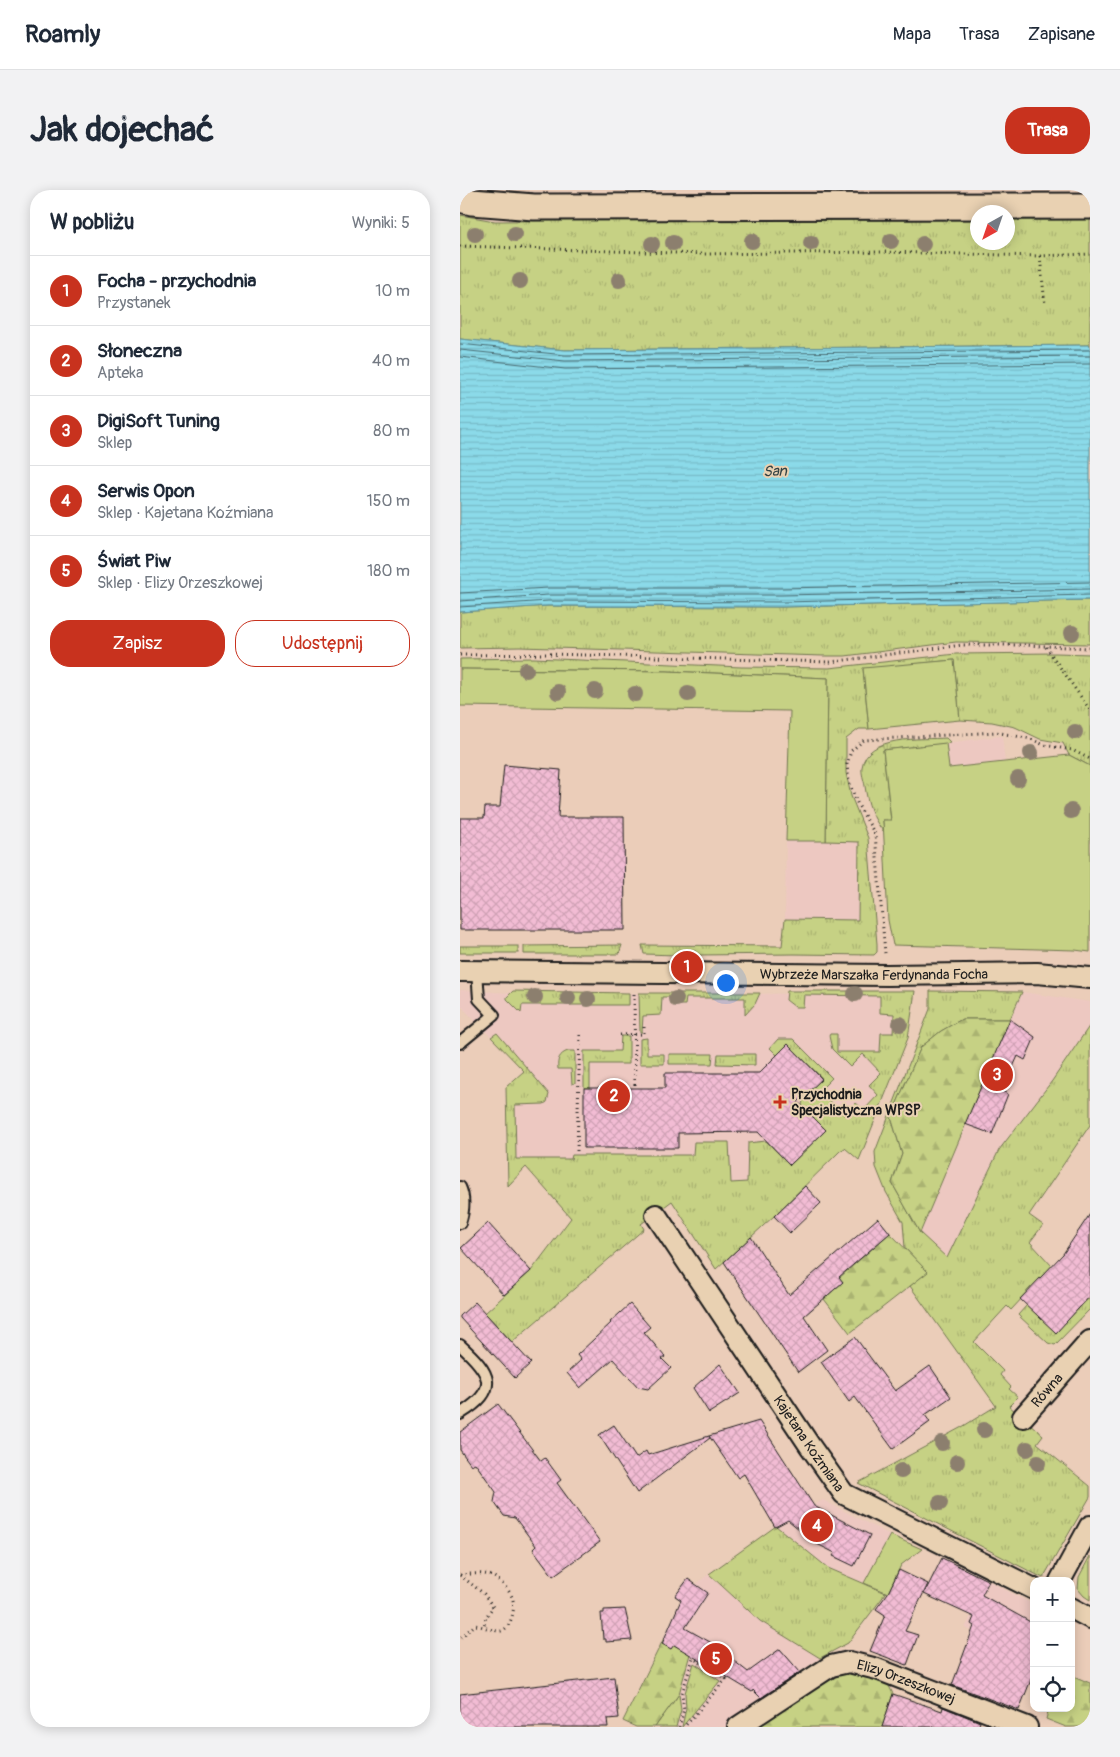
<!DOCTYPE html>
<html lang="pl">
<head>
<meta charset="utf-8">
<style>
  :root { --surface:#fff; --page:#f2f2f3; --text:#1f2937; --muted:#747a83; --line:#e0e1e3; --accent:#c8321e }
  body { margin:0; font-family:Pangolin,sans-serif; background:var(--page); color:var(--text) }
  .controls { position:absolute; right:15px; bottom:15px; display:grid; overflow:hidden; border-radius:10px; box-shadow:0 2px 12px #0003 }
  .controls button { width:45px; height:45px; display:grid; place-items:center; padding:0; border:0; border-bottom:1px solid var(--line); background:var(--surface); color:var(--text); font:25px sans-serif }
  .compass { position:absolute; left:510px; top:15px; width:45px; height:45px; border-radius:50%; background:var(--surface); box-shadow:0 2px 12px #0003; rotate:220deg }
  .you { position:absolute; left:265px; top:792px; width:18px; height:18px; margin:-12px; border:4px solid #fff; border-radius:50%; background:#1a73e8; box-shadow:0 0 0 8px #1a73e833 }
  .badge { display:grid; place-items:center; width:32px; height:32px; border-radius:50%; background:var(--accent); color:#fff; font-size:16px; font-weight:700 }
  .pin { position:absolute; translate:-50% -50%; border:2px solid #fff; box-shadow:0 1px 5px #0006 }
  .list { margin:0; padding:0; list-style:none }
  h2 { display:flex; justify-content:space-between; align-items:center; height:65px; margin:0; padding:0 20px; font-size:21px }
  h2 small { font-size:16px; font-weight:400; color:var(--muted) }
  .list li { display:grid; grid-template-columns:32px 1fr auto; gap:15px; align-items:center; box-sizing:border-box; height:70px; padding:0 20px; border-top:1px solid var(--line) }
  .list b { display:block; font-size:19px; white-space:nowrap }
  .list p { margin:0; font-size:16px; white-space:nowrap; color:var(--muted) }
  .list em { font-size:16px; font-style:normal; color:var(--muted) }
  .actions { display:flex; gap:10px; padding:15px 20px }
  .actions a { flex:1; padding:11px 0; border:1px solid var(--accent); border-radius:20px; text-align:center; font-size:18px; color:var(--accent) }
  .actions .main { background:var(--accent); color:#fff }
  .icon { flex:none; width:28px; height:28px; fill:none; stroke:currentColor; stroke-width:2; stroke-linecap:round; stroke-linejoin:round }
  .map { position:relative; flex:none; width:630px; height:1537px; overflow:hidden; border-radius:20px }
  header { display:flex; align-items:center; gap:30px; box-sizing:border-box; height:70px; padding:0 25px; background:var(--surface); border-bottom:1px solid var(--line) }
  header strong { font-size:24px }
  nav { display:flex; gap:28px; margin-inline-start:auto; font-size:18px }
  .intro { display:flex; align-items:center; justify-content:space-between; box-sizing:border-box; height:120px; padding:0 30px }
  h1 { margin:0; font-size:35px }
  .button { padding:12px 22px; border-radius:20px; background:var(--accent); color:#fff; font-size:18px; font-weight:700 }
  main { display:flex; gap:30px; padding:0 30px }
  aside { flex:1; background:var(--surface); border-radius:20px; box-shadow:0 2px 12px #0003 }
  .map>svg:first-child { display:block }
  .built { fill:#edc8c1 }
  .grass { fill:url(#grass-tufts); stroke:#717650 }
  .forest { fill:url(#forest-firs); stroke:#717650 }
  .garden { fill:#c6d184; stroke:#717650 }
  .water { fill:url(#water-rules); stroke:#5f8e97 }
  .lines { fill:none; stroke-linecap:round; stroke-linejoin:round }
  .shore { stroke:#48686e; stroke-width:1 }
  .building { fill:url(#building-cross-hatch); stroke:#1c1c1c }
  .service-casing { stroke:#1c1c1c; stroke-width:14 }
  .minor-casing { stroke:#1c1c1c; stroke-width:24 }
  .tertiary-casing { stroke:#1c1c1c; stroke-width:29 }
  .path { stroke:#1c1c1c; stroke-width:3; stroke-dasharray:1 4; stroke-linecap:butt }
  .service { stroke:#e9d1b2; stroke-width:10 }
  .minor { stroke:#e9d1b2; stroke-width:20 }
  .tertiary { stroke:#e9d1b2; stroke-width:25 }
  .tree { fill:#8c7f6e }
  .poi-dot { fill:#c8321e; stroke:#e9d1b2; stroke-width:2 }
  .labels { text-anchor:middle; stroke-width:4; stroke-linejoin:round; paint-order:stroke }
  .street-label { font-size:14px; fill:#1c1c1c; stroke:#e9d1b2 }
  .poi-label { font-size:14px; font-weight:bold; fill:#1c1c1c; stroke:#e9d1b2; text-anchor:start }
  .water-label { font-size:15px; font-style:italic; fill:#324245; stroke:#e9d1b2 }
</style>
</head>
<body>
<header>
<strong>Roamly</strong>
<nav><a>Mapa</a><a>Trasa</a><a>Zapisane</a></nav>
</header>
<div class="intro"><h1>Jak dojechać</h1><a class="button">Trasa</a></div>
<main>
<aside>
<h2>W pobliżu<small>Wyniki: 5</small></h2>
<ul class="list">
<li><span class="badge">1</span><div><b>Focha - przychodnia</b><p>Przystanek</p></div><em>10 m</em></li>
<li><span class="badge">2</span><div><b>Słoneczna</b><p>Apteka</p></div><em>40 m</em></li>
<li><span class="badge">3</span><div><b>DigiSoft Tuning</b><p>Sklep</p></div><em>80 m</em></li>
<li><span class="badge">4</span><div><b>Serwis Opon</b><p>Sklep · Kajetana Koźmiana</p></div><em>150 m</em></li>
<li><span class="badge">5</span><div><b>Świat Piw</b><p>Sklep · Elizy Orzeszkowej</p></div><em>180 m</em></li>
</ul>
<div class="actions"><a class="main">Zapisz</a><a>Udostępnij</a></div>
</aside>
<div class="map">
<svg width="630" height="1537" viewBox="0 0 630 1537">
  <defs>
    <pattern id="grass-tufts" width="24" height="20" patternUnits="userSpaceOnUse" patternTransform="scale(1.25)"><rect width="24" height="20" fill="#c6d184"/><path d="M3 7l-1-3M5 7V3M7 7l1-3M15 17l-1-3M17 17v-4M19 17l1-3" fill="none" stroke="#aab371"/></pattern>
    <pattern id="forest-firs" width="22" height="20" patternUnits="userSpaceOnUse" patternTransform="scale(1.25)"><rect width="22" height="20" fill="#c6d184"/><path d="M5 1l3.5 6h-7zM16 11l3.5 6h-7z" fill="#aab371"/></pattern>
    <pattern id="water-rules" width="6" height="5" patternUnits="userSpaceOnUse" patternTransform="scale(1.25)"><rect width="6" height="5" fill="#8bdae9"/><path d="M0 2.5h6" fill="none" stroke="#77bac7"/></pattern>
    <pattern id="building-cross-hatch" width="8" height="8" patternUnits="userSpaceOnUse" patternTransform="scale(1.25)"><rect width="8" height="8" fill="#f2bcd4"/><path d="M0 0l8 8M0 8l8-8" fill="none" stroke="#cfa1b5"/></pattern>
  </defs>
  <rect width="100%" height="100%" fill="#ebcdb9"/>
  <filter id="ink" filterUnits="userSpaceOnUse"><feTurbulence type="fractalNoise" baseFrequency=".02" numOctaves="2"/><feDisplacementMap in="SourceGraphic" scale="10" xChannelSelector="R" yChannelSelector="G"/><feConvolveMatrix kernelMatrix="1 2 1 2 8 2 1 2 1" color-interpolation-filters="sRGB"/></filter>
  <g filter="url(#ink)">
    <g class="built">
      <polygon points="542,546 545,572 489,578 486,553"/>
      <polygon points="326,651 399,651 398,730 325,729"/>
      <polygon points="0,800 49,803 443,804 443,850 402,950 380,961 314,1026 256,1079 212,1011 181,1034 184,1039 52,1152 25,1123 71,1081 111,1028 66,977 48,996 46,897 64,881 0,815"/>
      <polygon points="562,802 630,812 630,835 592,891 539,960 488,1069 460,1043"/>
      <polygon points="363,1310 430,1345 404,1393 368,1378 316,1336"/>
      <polygon points="249,1384 300,1431 360,1468 278,1526 265,1537 176,1537 163,1531 216,1422 235,1395"/>
      <polygon points="529,1391 574,1415 574,1436 544,1455 505,1438"/>
    </g>
    <g class="grass">
      <polygon points="0,25 35,31 517,28 518,52 548,52 548,28 630,29 630,155 105,160 0,149"/>
      <polygon points="630,410 630,454 496,452 385,466 364,466 60,457 0,458 0,422 88,416 322,417"/>
      <polygon points="596,463 630,464 630,576 609,565 603,553 580,549 555,537 532,532 500,530 494,470 403,479 409,539 399,539 386,549 386,583 391,606 408,648 417,754 417,762 414,765 334,764 236,765 235,761 217,761 217,765 184,764 182,755 322,756 325,729 398,730 399,652 366,651 368,488 207,481 0,479 0,469 74,468 281,477 369,478 496,464"/>
      <path d="M486,548L491,553L423,560L431,631L423,630L424,642C413,630 407,612 405,596C404,590 401,583 402,577C407,544 462,550 486,548Z"/>
      <polygon points="162,755 159,764 64,764 64,756"/>
      <rect x="0" y="756" width="58" height="7"/>
      <polygon points="53,801 169,803 169,815 62,815 61,823 47,809 47,807"/>
      <polygon points="327,801 455,801 448,848 399,970 385,958 380,961 314,1026 256,1079 212,1011 181,1034 184,1039 52,1152 25,1123 71,1081 111,1028 66,977 48,996 46,897 64,881 31,847 37,843 89,904 87,912 84,914 55,915 56,969 111,969 112,965 233,965 234,952 269,952 271,993 287,992 288,953 306,951 330,975 366,940 342,917 343,907 362,888 328,854 317,865 310,858 318,849 333,849 372,888 359,901 384,925 396,913 404,920 418,905 409,895 421,883 403,864 390,877 372,859 369,846 370,844 377,844 377,862 420,862 421,843 433,843 434,824 420,823 420,806 344,805 343,817 335,817 326,810"/>
      <polygon points="470,801 562,802 550,829 502,829 481,841 461,857 431,927 442,964 432,993 460,1043 487,1068 539,960 592,891 630,835 630,935 569,1025 583,1035 570,1052 592,1076 551,1120 547,1116 514,1152 543,1181 540,1185 551,1197 549,1199 558,1207 549,1216 583,1245 577,1253 630,1296 630,1307 583,1388 398,1293 502,1237 536,1216 450,1096 467,1082 445,1058 443,1032 426,1002 416,977 415,962 470,819"/>
      <polygon points="179,803 300,803 295,814 285,825 285,808 226,808 225,815 212,815 210,814 210,807 202,807 201,825 183,826 182,842 180,842"/>
      <polygon points="161,846 169,846 169,874 130,874 130,898 124,898 124,861 160,861"/>
      <polygon points="187,848 187,864 204,864 204,874 180,874 180,849"/>
      <path d="M108,861H115V893L112,894L111,879H98C97,870 99,864 108,861Z"/>
      <polygon points="209,864 253,864 252,874 209,874"/>
      <polygon points="258,864 295,864 295,875 257,874"/>
      <polygon points="628,1109 630,1111 630,1119 595,1155 588,1153 558,1125 567,1115 596,1142"/>
      <polygon points="316,1336 368,1378 426,1403 388,1453 360,1468 300,1431 249,1384"/>
      <polygon points="234,1473 260,1491 222,1537 226,1518 225,1503"/>
      <polygon points="219,1504 221,1520 216,1537 195,1537"/>
    </g>
    <g class="forest">
      <polygon points="502,829 550,829 460,1043 432,993 442,964 431,927 461,857 481,841"/>
      <polygon points="430,1043 468,1082 390,1143 364,1109 383,1092 379,1088"/>
      <polygon points="204,1448 230,1464 219,1504 195,1537 176,1537 163,1531"/>
      <path d="M394,1480L428,1494L433,1504L422,1537H292C325,1516 357,1492 394,1480Z"/>
      <polygon points="611,1485 630,1493 630,1537 606,1537 586,1529 589,1518 611,1518"/>
    </g>
    <g class="garden">
      <polygon points="494,470 500,530 409,539 403,478"/>
      <polygon points="0,479 207,481 368,488 366,651 326,651 330,521 0,516"/>
      <polygon points="486,553 489,578 609,565 630,576 630,762 615,760 433,755 428,730 423,630 431,630 423,560"/>
      <polygon points="430,1345 462,1359 441,1375 428,1403 404,1393"/>
      <polygon points="630,1366 630,1410 624,1406 618,1399 619,1387"/>
    </g>
    <polygon class="water" points="0,149 105,160 630,155 630,410 322,417 88,416 0,422"/>
    <g class="lines">
      <g class="shore">
        <polyline points="0,154 105,165 630,160"/>
        <polyline points="0,160 105,171 630,166"/>
        <polyline points="0,167 105,179 630,174"/>
        <polyline points="0,403 88,398 321,398 630,392"/>
        <polyline points="0,411 88,405 321,405 630,399"/>
        <polyline points="0,417 88,411 322,412 630,405"/>
      </g>
    </g>
    <g class="building">
      <polygon points="44,575 101,580 98,627 164,627 165,740 0,740 0,628 24,628 25,617 40,617"/>
      <polygon points="550,829 575,847 565,870 558,866 542,901 548,904 532,944 505,934"/>
      <polygon points="328,854 362,889 338,912 366,940 330,975 298,942 218,943 218,958 124,958 124,898 205,898 205,883 299,883"/>
      <polygon points="345,996 361,1013 330,1043 314,1026"/>
      <polygon points="630,1024 630,1106 596,1143 560,1109 603,1064"/>
      <polygon points="418,1028 430,1043 379,1087 383,1092 344,1126 367,1160 338,1182 264,1072 291,1047 329,1105"/>
      <polygon points="28,1033 71,1081 44,1105 1,1058"/>
      <polygon points="15,1112 71,1173 55,1188 0,1128 0,1126"/>
      <polygon points="170,1114 190,1137 184,1142 205,1167 202,1169 211,1178 188,1199 178,1197 153,1169 120,1198 107,1183 121,1170 117,1165 151,1133 150,1132"/>
      <polygon points="395,1147 435,1201 470,1176 491,1207 465,1225 470,1232 433,1259 395,1207 389,1212 361,1172"/>
      <polygon points="260,1174 280,1203 249,1223 233,1198"/>
      <polygon points="38,1214 81,1271 85,1268 101,1290 97,1293 140,1352 93,1386 73,1359 76,1356 55,1328 44,1326 34,1312 36,1302 15,1273 11,1275 0,1260 0,1242"/>
      <polygon points="299,1231 354,1316 410,1345 394,1376 373,1366 375,1363 357,1354 328,1330 315,1337 284,1284 278,1288 249,1246"/>
      <polygon points="154,1235 176,1268 186,1261 188,1265 249,1246 250,1248 177,1303 139,1245"/>
      <polygon points="482,1368 529,1391 522,1405 574,1434 574,1482 559,1520 492,1495 514,1436 511,1434 514,1427 464,1404"/>
      <polygon points="439,1380 468,1394 445,1441 458,1445 447,1475 410,1461 425,1425 416,1419 428,1403"/>
      <polygon points="228,1389 248,1403 225,1438 250,1452 288,1482 320,1459 340,1482 301,1508 293,1500 292,1502 214,1455 211,1459 202,1454 221,1410 215,1406"/>
      <polygon points="165,1419 172,1450 146,1452 146,1449 143,1449 141,1423 144,1423 144,1420"/>
      <polygon points="154,1487 159,1528 147,1529 148,1537 0,1537 0,1504"/>
      <polygon points="433,1504 482,1521 483,1517 520,1532 518,1537 422,1537"/>
    </g>
    <g class="lines">
      <defs>
        <g id="service">
          <polyline points="0,853 34,825 19,809 17,781"/>
          <path d="M0,997C5,1008 4,1021 0,1033"/>
          <path d="M0,1155C31,1183 41,1199 0,1224"/>
        </g>
        <g id="minor">
          <path id="s1" d="M0,781L427,785L577,783L630,788"/>
          <path id="s2" d="M196,1025L350,1256L384,1304L574,1399"/>
          <path id="s3" d="M563,1227L630,1151"/>
          <polyline points="600,1391 630,1336"/>
          <polyline points="611,1418 630,1428"/>
          <path id="s4" d="M278,1537L371,1476L389,1472L417,1479L567,1537"/>
        </g>
        <polyline id="tertiary" points="0,9 12,12 74,17 630,16"/>
      </defs>
      <use href="#service" class="service-casing"/>
      <use href="#minor" class="minor-casing"/>
      <use href="#tertiary" class="tertiary-casing"/>
      <g class="path">
        <polyline points="0,56 243,64 423,62 580,66 630,64"/>
        <polyline points="580,66 585,114"/>
        <polyline points="586,457 630,520"/>
        <polyline points="0,465 90,464 370,472 502,455 562,455 630,458"/>
        <polyline points="425,763 415,644 398,615 389,592 387,574 391,561 404,550 536,542 571,549 584,555 612,560 630,569"/>
        <polyline points="174,804 175,898"/>
        <polyline points="160,845 184,844 184,836"/>
        <polyline points="117,961 120,844"/>
        <path d="M0,1385C10,1384 26,1382 34,1387C41,1391 49,1400 52,1407C56,1416 52,1438 41,1441C35,1442 23,1436 15,1435L0,1448"/>
        <polyline points="0,1385 24,1404 33,1417 26,1427 24,1436"/>
        <polyline points="219,1537 224,1519 222,1503 233,1468 266,1489 224,1537"/>
      </g>
      <use href="#service" class="service"/>
      <use href="#minor" class="minor"/>
      <use href="#tertiary" class="tertiary"/>
    </g>
    <g class="tree">
      <circle cx="15" cy="44" r="8"/>
      <circle cx="55" cy="44" r="8"/>
      <circle cx="292" cy="51" r="8"/>
      <circle cx="431" cy="51" r="8"/>
      <circle cx="213" cy="53" r="8"/>
      <circle cx="351" cy="53" r="8"/>
      <circle cx="192" cy="54" r="8"/>
      <circle cx="463" cy="54" r="8"/>
      <circle cx="159" cy="90" r="8"/>
      <circle cx="60" cy="91" r="8"/>
      <circle cx="612" cy="443" r="8"/>
      <circle cx="66" cy="480" r="8"/>
      <circle cx="135" cy="501" r="8"/>
      <circle cx="98" cy="502" r="8"/>
      <circle cx="175" cy="504" r="8"/>
      <circle cx="228" cy="504" r="8"/>
      <circle cx="615" cy="542" r="8"/>
      <circle cx="571" cy="563" r="8"/>
      <circle cx="558" cy="589" r="8"/>
      <circle cx="611" cy="621" r="8"/>
      <circle cx="395" cy="804" r="8"/>
      <circle cx="75" cy="807" r="8"/>
      <circle cx="108" cy="808" r="8"/>
      <circle cx="128" cy="809" r="8"/>
      <circle cx="216" cy="809" r="8"/>
      <circle cx="440" cy="834" r="8"/>
      <circle cx="524" cy="1240" r="8"/>
      <circle cx="482" cy="1253" r="8"/>
      <circle cx="567" cy="1259" r="8"/>
      <circle cx="497" cy="1272" r="8"/>
      <circle cx="578" cy="1273" r="8"/>
      <circle cx="441" cy="1281" r="8"/>
      <circle cx="480" cy="1313" r="8"/>
    </g>
  </g>
  <path class="poi-dot" d="M317.5 904.5h5v5h5v5h-5v5h-5v-5h-5v-5h5z"/>
  <g class="labels">
    <g class="street-label">
      <text dy="5" stroke="none"><textPath href="#s1" startOffset="414">Wybrzeże Marszałka Ferdynanda Focha</textPath></text>
      <text dy="5" stroke="none"><textPath href="#s3" startOffset="36">Równa</textPath></text>
      <text dy="5" stroke="none"><textPath href="#s2" startOffset="275">Kajetana Koźmiana</textPath></text>
      <text dy="5" stroke="none"><textPath href="#s4" startOffset="190">Elizy Orzeszkowej</textPath></text>
    </g>
    <g class="poi-label">
      <text x="331" y="909">Przychodnia<tspan x="331" dy="16">Specjalistyczna WPSP</tspan></text>
    </g>
    <g class="water-label">
      <text transform="translate(315 281) rotate(-2)" y="5">San</text>
    </g>
  </g>
</svg>
<div class="controls">
<button>+</button>
<button>−</button>
<button><svg class="icon" aria-label="locate" viewBox="0 0 24 24"><circle cx="12" cy="12" r="6"/><path d="M12 2v4M12 18v4M2 12h4M18 12h4"/></svg></button>
</div>
<svg class="compass" viewBox="-18 -18 36 36"><path d="M0-13l5 13h-10z" fill="#e53935"/><path d="M0 13l5-13h-10z" fill="#747a83"/></svg>
<div class="you"></div>
<div class="pin badge" style="left:227px;top:777px">1</div>
<div class="pin badge" style="left:154px;top:906px">2</div>
<div class="pin badge" style="left:537px;top:885px">3</div>
<div class="pin badge" style="left:357px;top:1336px">4</div>
<div class="pin badge" style="left:256px;top:1469px">5</div>
</div>
</main>
</body>
</html>
